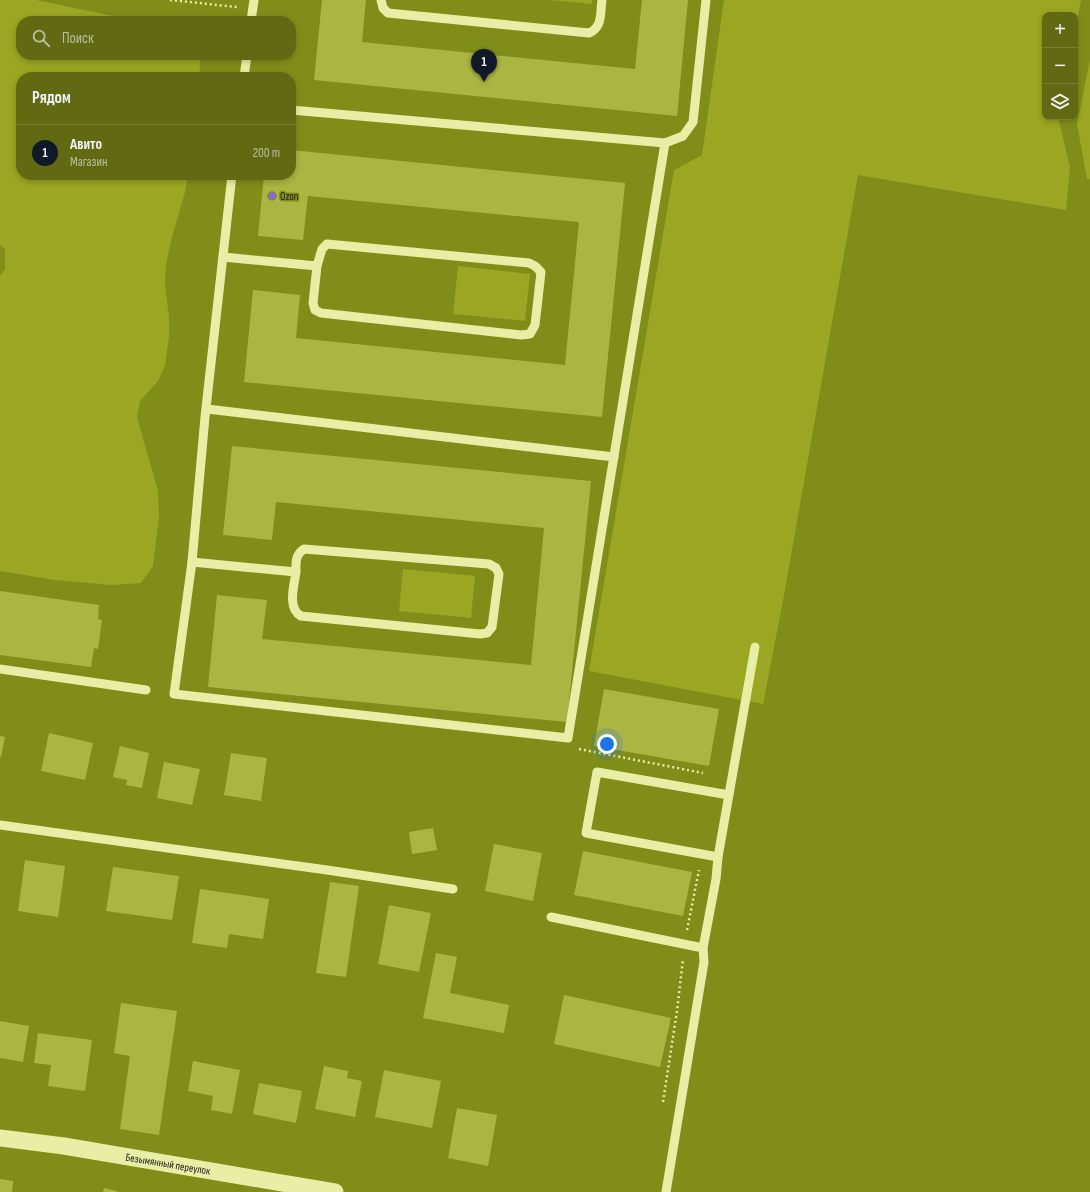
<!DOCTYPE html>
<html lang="ru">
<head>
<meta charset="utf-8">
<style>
  :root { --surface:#616a13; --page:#676f1c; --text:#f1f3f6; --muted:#babfa0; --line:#757d33; --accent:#111827 }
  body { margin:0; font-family:"Sofia Sans Condensed",sans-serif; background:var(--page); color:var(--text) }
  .controls { position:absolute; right:12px; top:12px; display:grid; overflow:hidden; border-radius:8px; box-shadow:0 2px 6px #0003 }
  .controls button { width:36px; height:36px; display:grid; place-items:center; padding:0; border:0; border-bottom:1px solid var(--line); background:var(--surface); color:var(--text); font:20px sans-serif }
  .you { position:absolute; left:607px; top:744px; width:14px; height:14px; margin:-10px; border:3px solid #fff; border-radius:50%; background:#1a73e8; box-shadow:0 0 0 6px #1a73e833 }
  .badge { display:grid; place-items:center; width:26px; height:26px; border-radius:50%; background:var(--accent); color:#fff; font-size:13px; font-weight:700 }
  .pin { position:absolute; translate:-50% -33px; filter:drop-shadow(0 1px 2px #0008) }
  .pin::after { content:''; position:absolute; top:21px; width:14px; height:12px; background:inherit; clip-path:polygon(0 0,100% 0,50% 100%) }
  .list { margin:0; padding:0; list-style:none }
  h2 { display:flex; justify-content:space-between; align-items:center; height:52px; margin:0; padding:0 16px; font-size:17px }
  h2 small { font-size:13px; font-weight:400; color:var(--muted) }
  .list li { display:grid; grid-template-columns:26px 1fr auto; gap:12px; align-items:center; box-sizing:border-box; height:56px; padding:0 16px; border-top:1px solid var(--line) }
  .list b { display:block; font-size:15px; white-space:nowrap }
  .list p { margin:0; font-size:13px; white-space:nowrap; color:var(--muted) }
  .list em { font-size:13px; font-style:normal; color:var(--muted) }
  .icon { flex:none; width:22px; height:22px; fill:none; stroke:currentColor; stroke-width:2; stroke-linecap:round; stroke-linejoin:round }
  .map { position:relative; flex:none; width:1090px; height:1192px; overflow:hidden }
  .search { position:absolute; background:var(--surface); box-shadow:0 2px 6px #0003; left:16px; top:16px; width:280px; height:44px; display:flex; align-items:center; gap:10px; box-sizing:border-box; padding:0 14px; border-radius:16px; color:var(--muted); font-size:15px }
  .panel { position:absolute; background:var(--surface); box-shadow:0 2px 6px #0003; left:16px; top:72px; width:280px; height:108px; border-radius:16px }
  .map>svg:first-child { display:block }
  .green { fill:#9ba622 }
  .building { fill:#abb542 }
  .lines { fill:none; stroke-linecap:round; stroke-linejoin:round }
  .path { stroke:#e8eea5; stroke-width:2.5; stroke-dasharray:2 3; stroke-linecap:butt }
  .service { stroke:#e8eea5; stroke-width:9 }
  .minor { stroke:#e8eea5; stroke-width:17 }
  .poi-dot { fill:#8962ff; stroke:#818d19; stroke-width:1.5 }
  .labels { text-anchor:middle; stroke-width:3; stroke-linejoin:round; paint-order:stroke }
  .poi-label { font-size:11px; fill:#1d1d1d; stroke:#818d19; text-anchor:start }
  .street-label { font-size:11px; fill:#1d1d1d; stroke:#818d19 }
</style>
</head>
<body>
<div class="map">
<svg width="1090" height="1192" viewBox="0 0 1090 1192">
  <rect width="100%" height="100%" fill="#818d19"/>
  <g class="green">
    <polygon points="0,0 36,0 137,21 21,21 21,55 201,55 199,77 21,77 21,175 188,175 185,192 172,237 166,265 165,285 169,317 169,337 165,365 158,381 140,401 137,417 158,491 159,517 153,566 141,583 111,585 55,580 0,571 0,276 5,269 5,249 0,245"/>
    <polygon points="550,0 592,0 592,4"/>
    <polygon points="724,0 1081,0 1075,32 1075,15 1045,15 1045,117 1058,117 1070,167 1066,210 858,175 783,601 763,704 589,671 674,170 702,155"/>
    <polygon points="1090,60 1090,179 1087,179 1077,124"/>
    <polygon points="458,266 530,274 525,321 453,314"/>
    <polygon points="403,569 475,576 471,618 399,611"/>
  </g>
  <g class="building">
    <polygon points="322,0 366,0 362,42 635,69 642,0 688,0 677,116 314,80"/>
    <polygon points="291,150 625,183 602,417 244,382 253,290 300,295 296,338 565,365 579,222 308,196 303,240 258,236 264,175 291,175"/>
    <polygon points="232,446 591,481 567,722 208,687 217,595 267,600 262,639 531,665 544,528 276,502 272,540 223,535"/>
    <polygon points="0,591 99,605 98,619 102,620 98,649 94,648 91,667 0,655"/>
    <polygon points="604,689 719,709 709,766 594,746"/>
    <polygon points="49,733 93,743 85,780 41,771"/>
    <polygon points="0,736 5,737 1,757 0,757"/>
    <polygon points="120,746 149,753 142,788 126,785 127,780 113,777"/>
    <polygon points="231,753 267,758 261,801 224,795"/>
    <polygon points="164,762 200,769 192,805 157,798"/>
    <polygon points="433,828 437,850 412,854 409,832"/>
    <polygon points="494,844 542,853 533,901 485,891"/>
    <polygon points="583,851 692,872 683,916 574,895"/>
    <polygon points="25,860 65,866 58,917 18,911"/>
    <polygon points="113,867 179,876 172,920 106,911"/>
    <polygon points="330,882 359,886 346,977 316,973"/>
    <polygon points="200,889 269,899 263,939 229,934 227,948 192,943"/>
    <polygon points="389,905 431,913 419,972 378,964"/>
    <polygon points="436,953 457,957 450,993 509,1005 504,1033 423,1018"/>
    <polygon points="564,995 671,1018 660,1067 554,1044"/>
    <polygon points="121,1003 177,1011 159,1135 120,1129 130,1056 114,1053"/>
    <polygon points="0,1021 29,1026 23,1062 0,1058"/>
    <polygon points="38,1033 92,1040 85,1091 48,1086 51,1065 34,1063"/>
    <polygon points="193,1061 240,1070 232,1114 211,1110 213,1096 188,1091"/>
    <polygon points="324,1066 348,1071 347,1078 362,1081 355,1117 315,1109"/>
    <polygon points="384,1070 441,1081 432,1128 375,1117"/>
    <polygon points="259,1083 302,1091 296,1123 253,1114"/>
    <polygon points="457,1108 497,1115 488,1166 448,1158"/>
    <polygon points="0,1179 13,1181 12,1192 0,1192"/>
    <polygon points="104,1188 117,1191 117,1192 103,1192"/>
  </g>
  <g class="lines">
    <g class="path">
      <polyline points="170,0 237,7"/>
      <polyline points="579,749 703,773"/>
      <polyline points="687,930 699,870"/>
      <polyline points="663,1102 677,1011 683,959"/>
    </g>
    <g class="service">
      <path d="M381,0L383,8L388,13L589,33C603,27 600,13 602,0"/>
      <polyline points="251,21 254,0"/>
      <polyline points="244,77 247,55"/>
      <polyline points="291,110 665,143 683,136 693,122 706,0"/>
      <polyline points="232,175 205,417 192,562 174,694 568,738 665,143"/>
      <polyline points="223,257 317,266 322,249 327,244 529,263 535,266 541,272 535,325 530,334 521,335 321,313 315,310 313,303 317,266"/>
      <polyline points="207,409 614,457"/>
      <path d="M192,562L296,572C296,562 295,555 304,549L489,564L496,568L499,574L492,627L487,633L480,634L301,616C287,608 294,586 296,572"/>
      <polyline points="0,669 146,690"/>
      <polyline points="0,825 327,870 453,889"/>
      <polyline points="718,857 586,833 597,772 729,795"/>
      <polyline points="551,917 703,948 704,962 666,1192"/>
      <polyline points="703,948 716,879 718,857 755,647"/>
    </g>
    <path class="minor" id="s1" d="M0,1138L64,1146L335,1192"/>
  </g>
  <circle class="poi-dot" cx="272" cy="196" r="4"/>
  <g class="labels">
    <g class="poi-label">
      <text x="280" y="200">Ozon</text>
    </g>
    <g class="street-label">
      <text dy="4" stroke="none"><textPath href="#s1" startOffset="170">Безымянный переулок</textPath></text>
    </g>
  </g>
</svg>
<div class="controls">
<button>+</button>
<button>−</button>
<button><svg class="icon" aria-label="layers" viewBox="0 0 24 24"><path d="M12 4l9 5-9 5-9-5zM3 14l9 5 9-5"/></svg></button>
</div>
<div class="you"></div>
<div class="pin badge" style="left:484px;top:82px">1</div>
<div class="search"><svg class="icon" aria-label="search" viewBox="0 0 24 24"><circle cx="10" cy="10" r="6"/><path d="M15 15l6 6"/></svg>Поиск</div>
<section class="panel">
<h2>Рядом<small></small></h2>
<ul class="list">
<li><span class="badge">1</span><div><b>Авито</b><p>Магазин</p></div><em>200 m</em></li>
</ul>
</section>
</div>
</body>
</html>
